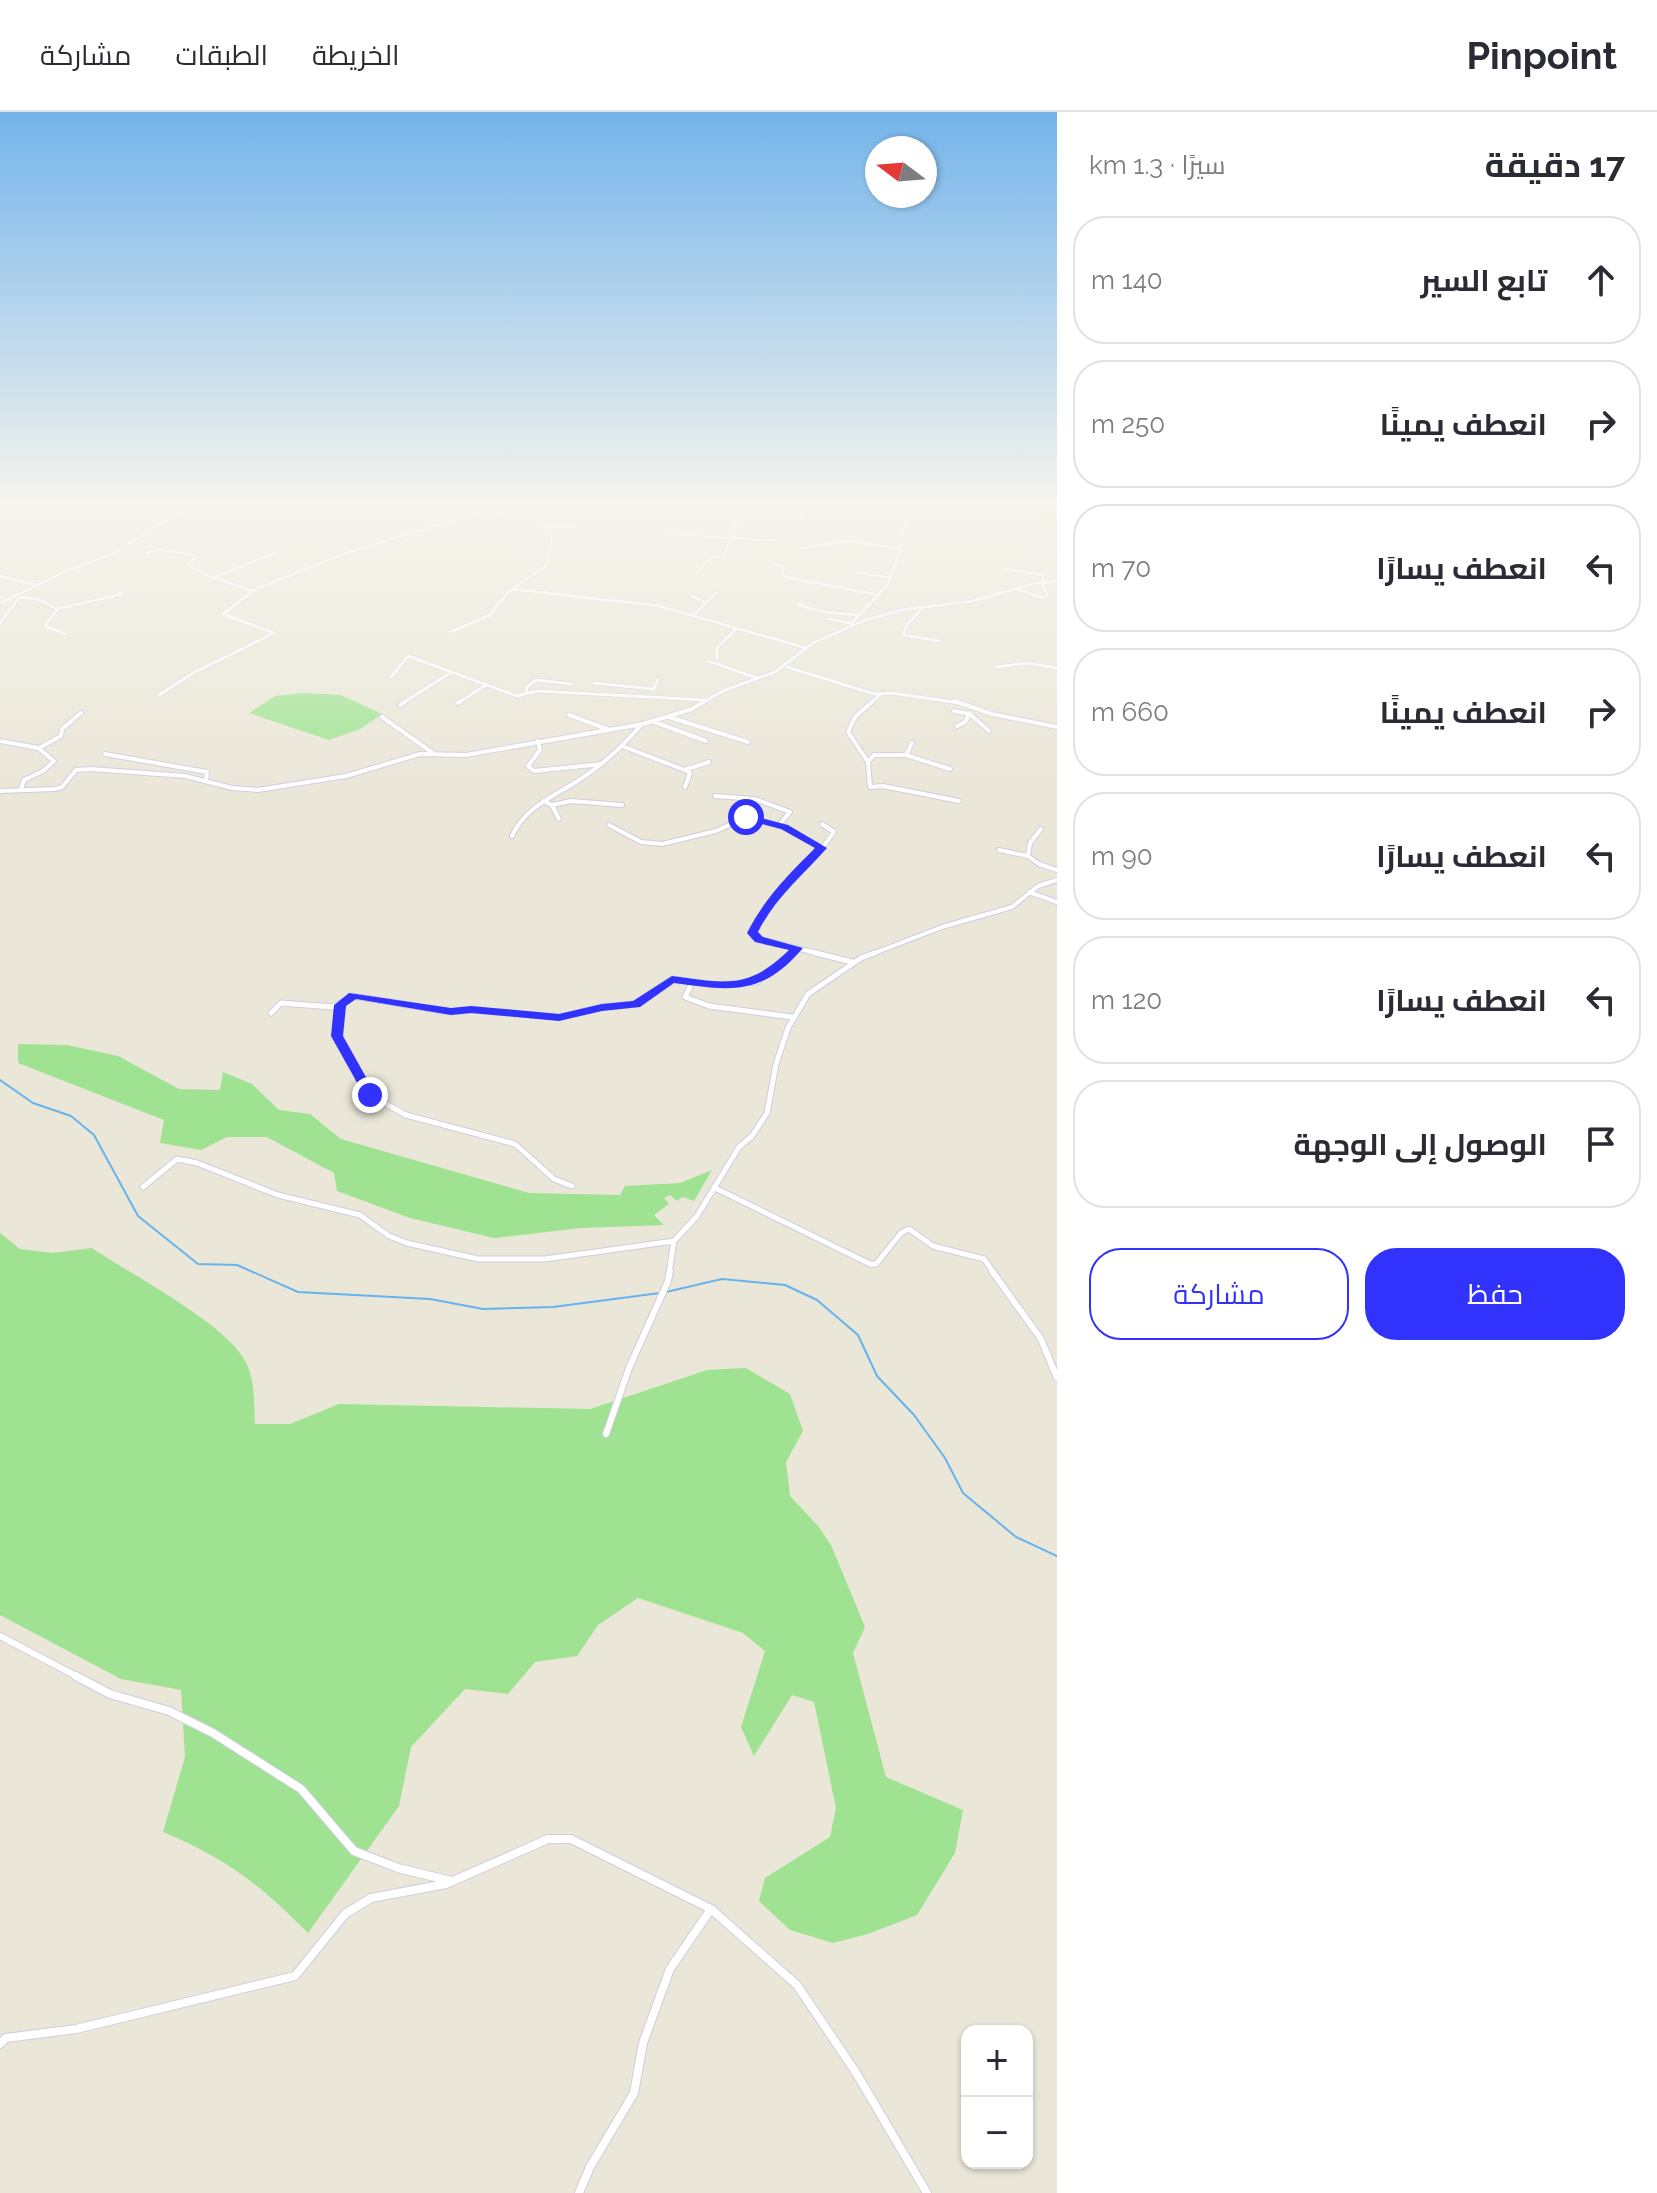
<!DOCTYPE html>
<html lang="ar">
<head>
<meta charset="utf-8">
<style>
  :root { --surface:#fff; --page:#f7f7f7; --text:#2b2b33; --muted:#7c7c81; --line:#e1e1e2; --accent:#3232fd }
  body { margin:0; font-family:Raleway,Cairo,sans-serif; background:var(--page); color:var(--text); direction:rtl }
  .controls { position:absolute; right:24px; bottom:24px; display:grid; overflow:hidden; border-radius:16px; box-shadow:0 2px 6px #0004 }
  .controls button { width:72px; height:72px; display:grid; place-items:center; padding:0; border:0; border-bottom:2px solid var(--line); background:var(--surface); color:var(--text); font:40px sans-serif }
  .compass { position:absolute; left:865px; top:24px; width:72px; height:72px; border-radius:50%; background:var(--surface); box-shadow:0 2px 6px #0004; rotate:286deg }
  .stop { position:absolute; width:24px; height:24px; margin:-18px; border:6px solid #3232fd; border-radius:50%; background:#fff }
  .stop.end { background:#3232fd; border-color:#fff; box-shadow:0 2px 8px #0008 }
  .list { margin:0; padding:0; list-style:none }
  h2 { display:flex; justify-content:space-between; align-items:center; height:104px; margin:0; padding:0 32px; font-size:34px }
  h2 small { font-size:26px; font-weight:400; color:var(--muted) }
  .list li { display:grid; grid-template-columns:52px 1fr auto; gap:24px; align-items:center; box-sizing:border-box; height:128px; margin:0 16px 16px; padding:0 16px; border:2px solid var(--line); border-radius:32px }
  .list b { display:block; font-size:30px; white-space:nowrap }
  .list em { font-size:26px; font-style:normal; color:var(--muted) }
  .actions { display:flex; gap:16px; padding:24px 32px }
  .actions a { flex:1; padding:18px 0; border:2px solid var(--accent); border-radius:32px; text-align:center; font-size:28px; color:var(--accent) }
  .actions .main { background:var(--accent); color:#fff }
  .icon { flex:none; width:44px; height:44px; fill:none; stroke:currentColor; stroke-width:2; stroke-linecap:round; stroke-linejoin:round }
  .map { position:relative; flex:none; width:1057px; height:2081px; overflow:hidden; direction:ltr }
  header { display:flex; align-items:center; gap:48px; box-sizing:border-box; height:112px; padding:0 40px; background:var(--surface); border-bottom:2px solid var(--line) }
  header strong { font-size:38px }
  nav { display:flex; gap:44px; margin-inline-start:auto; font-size:28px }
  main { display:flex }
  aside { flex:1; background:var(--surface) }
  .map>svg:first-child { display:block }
  .green { fill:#9fe392 }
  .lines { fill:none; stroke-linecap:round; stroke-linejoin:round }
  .stream { stroke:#67b3f0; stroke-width:2 }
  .street-far4-casing { stroke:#cdcde1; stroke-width:4 }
  .street-far3-casing { stroke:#cdcde1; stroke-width:6 }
  .street-far2-casing { stroke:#cdcde1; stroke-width:7 }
  .street-far1-casing { stroke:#cdcde1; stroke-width:8 }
  .street-casing { stroke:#cdcde1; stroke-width:10 }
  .primary-casing { stroke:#cbcbcb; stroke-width:5 }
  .street-far4 { stroke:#fff; stroke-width:3 }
  .street-far3 { stroke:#fff; stroke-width:4 }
  .street-far2 { stroke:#fff; stroke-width:5 }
  .street-far1 { stroke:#fff; stroke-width:6 }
  .street { stroke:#fff; stroke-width:8 }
  .primary { stroke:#f3eb54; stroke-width:4 }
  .route { fill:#3232fd }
</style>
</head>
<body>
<header>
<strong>Pinpoint</strong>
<nav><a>الخريطة</a><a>الطبقات</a><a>مشاركة</a></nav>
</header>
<main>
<aside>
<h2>17 دقيقة<small>سيرًا · 1.3 km</small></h2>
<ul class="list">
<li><svg class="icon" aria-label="ahead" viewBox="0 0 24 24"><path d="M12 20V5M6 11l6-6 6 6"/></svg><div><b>تابع السير</b></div><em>140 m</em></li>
<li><svg class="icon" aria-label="right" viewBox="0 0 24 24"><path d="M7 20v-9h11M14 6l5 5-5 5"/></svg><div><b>انعطف يمينًا</b></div><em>250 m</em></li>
<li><svg class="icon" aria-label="left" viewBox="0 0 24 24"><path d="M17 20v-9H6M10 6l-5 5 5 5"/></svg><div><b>انعطف يسارًا</b></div><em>70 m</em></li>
<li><svg class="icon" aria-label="right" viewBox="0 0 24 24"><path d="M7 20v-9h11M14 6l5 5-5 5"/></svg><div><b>انعطف يمينًا</b></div><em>660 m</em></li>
<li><svg class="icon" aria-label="left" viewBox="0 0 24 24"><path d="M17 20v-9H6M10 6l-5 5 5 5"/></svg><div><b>انعطف يسارًا</b></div><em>90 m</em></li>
<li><svg class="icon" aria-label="left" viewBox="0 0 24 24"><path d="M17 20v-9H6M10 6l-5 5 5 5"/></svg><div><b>انعطف يسارًا</b></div><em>120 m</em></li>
<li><svg class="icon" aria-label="arrive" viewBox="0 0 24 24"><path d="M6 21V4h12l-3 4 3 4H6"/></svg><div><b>الوصول إلى الوجهة</b></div></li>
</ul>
<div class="actions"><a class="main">حفظ</a><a>مشاركة</a></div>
</aside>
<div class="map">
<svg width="1057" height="2081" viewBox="0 0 1057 2081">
  <rect width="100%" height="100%" fill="#eae6d8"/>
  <g class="green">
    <polygon points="304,581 341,583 382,602 360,617 329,628 249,601 275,584"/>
    <polygon points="18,932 67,933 118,944 179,977 220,978 223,960 252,972 279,998 310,1002 341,1027 529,1081 620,1083 625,1074 680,1071 712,1058 694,1089 683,1085 677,1089 670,1083 664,1086 669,1092 654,1103 664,1113 581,1116 494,1126 410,1106 337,1079 334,1061 267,1025 227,1025 201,1038 160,1031 164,1008 18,951"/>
    <path d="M0,1121L20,1137L53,1141L92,1136C131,1162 214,1206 240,1241C256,1262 254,1288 255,1312H290L339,1292L590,1297L707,1258L746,1256L790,1282L803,1319L786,1350L790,1384L818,1414L831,1433L865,1515L853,1541L886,1665L963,1698L955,1741L917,1803L868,1822L833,1831L790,1818L759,1789L765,1766L830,1725L836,1696L814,1590L792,1583L754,1644L741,1615L765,1539L743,1521L638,1486L598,1513L577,1544L535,1550L508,1582L465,1577L411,1635L399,1694L308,1821C262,1774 224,1745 163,1720L185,1645L181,1578L121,1567L0,1503Z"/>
  </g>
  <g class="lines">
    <g class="stream">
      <polyline points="0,968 33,991 71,1004 94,1023 138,1104 198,1152 237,1153 298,1180 430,1187 483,1197 553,1195 660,1181"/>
      <polyline points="666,1180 722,1167 785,1173 817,1188 858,1223 877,1264 914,1303 945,1346 963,1381 1016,1425 1057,1444"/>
    </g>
    <defs>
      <g id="street-far4">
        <polyline points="564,393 569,396"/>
        <polyline points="0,396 29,393"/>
        <polyline points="490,399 515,407"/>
        <polyline points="537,400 550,401"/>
        <polyline points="801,407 802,393"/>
        <polyline points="545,414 575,414"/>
        <polyline points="662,419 731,427"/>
        <polyline points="732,426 781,429"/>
        <polyline points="801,436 847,429 900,437"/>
        <polyline points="147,441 159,437 197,444 188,453 211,465 253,479"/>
        <polyline points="265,445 276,440"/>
        <polyline points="772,451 784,455 782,463 785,465 878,483"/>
        <polyline points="1005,457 1043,463 1042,471 1048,483 1043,486 1017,477"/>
        <polyline points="854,460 891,466"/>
        <polyline points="697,461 711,445 724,444 738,407 734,393"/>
        <polyline points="0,464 36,473"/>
        <polyline points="216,465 264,445 270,446"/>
        <polyline points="512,477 659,494 806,536"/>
        <polyline points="692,484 706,491"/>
        <path d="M18,486C33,484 45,489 57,498L45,514L65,522"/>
        <polyline points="801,490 798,493 824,500 857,503"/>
        <polyline points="0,491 62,461 114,441 165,409 198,393"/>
        <polyline points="923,495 907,513 903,523 940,529"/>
        <polyline points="57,497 122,482 118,480"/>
        <polyline points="693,504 716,481"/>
        <polyline points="829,507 850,511"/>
        <polyline points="0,511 18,487"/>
        <polyline points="850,513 889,471 900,437 908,393"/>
        <polyline points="451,520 490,503 508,480 546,454 552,425 535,406 539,393"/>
        <polyline points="717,546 717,536 737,516"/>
        <polyline points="708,549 757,566"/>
        <polyline points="787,555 874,582 891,581 960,591"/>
        <polyline points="996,555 1027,551 1057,556"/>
        <polyline points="391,565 408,544 517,584 537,579 705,588"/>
        <polyline points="594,571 653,577"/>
        <polyline points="653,578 658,568"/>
        <polyline points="527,580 526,576 536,568 572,572"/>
        <polyline points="159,583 193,561 274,521 223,502 256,477 346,441 504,393"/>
        <polyline points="403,591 450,561"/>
        <polyline points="458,591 486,573"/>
        <polyline points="702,591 723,579 775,560 813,531 863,509 902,498 973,489 1032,472 1057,469"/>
        <polyline points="871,591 880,583"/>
      </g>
      <g id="street-far3">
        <polyline points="873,589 855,605 848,620 868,650 870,675 883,674 959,689"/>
        <polyline points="954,589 992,602 1057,615"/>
        <polyline points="458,591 461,589"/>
        <polyline points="400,593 406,589"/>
        <polyline points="954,599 970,602 989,619"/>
        <polyline points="569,603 607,617"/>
        <polyline points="382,605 433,641"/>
        <polyline points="669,605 748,630"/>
        <polyline points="654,610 706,629"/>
        <polyline points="957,614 965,610 970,601"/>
        <polyline points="0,629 38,636 54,649 43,659 24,668 21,677"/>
        <polyline points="538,629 540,638 528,654 534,659 602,652"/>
        <polyline points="622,634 687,659 690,661 685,675"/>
        <polyline points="39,636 61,624 62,617 81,601"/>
        <polyline points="105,642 207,660 206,669"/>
        <polyline points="906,643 912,631"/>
        <polyline points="868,650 874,643 906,643 950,657"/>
        <polyline points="684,658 709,650"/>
        <polyline points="0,679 55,677 62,675 76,658 91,657 185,664 232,676 258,678 346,664 420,642 466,643 643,612 692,597 705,589"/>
        <polyline points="715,684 755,687 790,700 778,714"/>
        <polyline points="543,689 552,693 571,689 622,693"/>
        <polyline points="552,693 559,707"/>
        <polyline points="822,712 834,720 822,736"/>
        <path d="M609,713L641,730L662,732L716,719L746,705L784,715L822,736C795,761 762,788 753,825L820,842"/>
        <polyline points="1041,717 1030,731 1028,744 1039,752 1057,758"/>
        <path d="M512,724C526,693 556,684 582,666C605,651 624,633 642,612"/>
        <polyline points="999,738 1028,744"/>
        <polyline points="1029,780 1057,790"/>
        <polyline points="790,842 797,836"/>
        <polyline points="872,842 942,815 1012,795 1038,774 1057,768"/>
      </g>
      <g id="street-far2">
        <polyline points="812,840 852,850"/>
        <polyline points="690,875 685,885 709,894 792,905"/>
        <polyline points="340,893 337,924 370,983 406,1003 515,1032 554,1067 572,1074"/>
        <polyline points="271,901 281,891 333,895 353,884 451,900 471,898 559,905 602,895 636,892 672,867 716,873 757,870 792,840"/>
        <polyline points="143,1075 177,1047 197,1051 278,1083 360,1103 389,1124 407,1131 478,1147 545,1147 674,1129 697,1104 739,1035 752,1024 767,1001 776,952 788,916 808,882 861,846 877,840"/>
        <polyline points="715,1076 870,1152 876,1152 901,1121 909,1117 933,1134 984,1147 994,1161"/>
        <polyline points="669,1161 674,1129"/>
      </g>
      <g id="street-far1">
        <polyline points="992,1159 1041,1227 1057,1266"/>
        <polyline points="606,1322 629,1256 668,1169 670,1159"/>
        <polyline points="0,1524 80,1566"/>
      </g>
      <g id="street">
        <polyline points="76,1564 110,1582 169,1599 213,1621 301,1677 354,1739 398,1756 451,1769"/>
        <polyline points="0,1932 6,1926 76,1917 295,1864 345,1802 371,1786 446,1772 548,1727 571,1727 711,1797 797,1873 855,1959 927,2081"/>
        <polyline points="579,2081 590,2055 634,1981 643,1931 670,1857 711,1797"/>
      </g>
      <g id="primary">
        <polyline points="1034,393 1057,414"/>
        <polyline points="1043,393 1057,406"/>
      </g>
    </defs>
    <use href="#street-far4" class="street-far4-casing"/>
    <use href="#street-far3" class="street-far3-casing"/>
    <use href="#street-far2" class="street-far2-casing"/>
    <use href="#street-far1" class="street-far1-casing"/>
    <use href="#street" class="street-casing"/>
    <use href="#primary" class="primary-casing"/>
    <use href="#street-far4" class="street-far4"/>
    <use href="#street-far3" class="street-far3"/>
    <use href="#street-far2" class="street-far2"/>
    <use href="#street-far1" class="street-far1"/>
    <use href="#street" class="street"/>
    <use href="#primary" class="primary"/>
  </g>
  <linearGradient id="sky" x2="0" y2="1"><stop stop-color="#74b4eb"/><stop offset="0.57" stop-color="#f6f4ed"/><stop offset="1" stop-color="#f6f4ed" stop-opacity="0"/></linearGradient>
  <rect width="1057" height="685" fill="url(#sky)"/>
  <path class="route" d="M746,702L788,713L827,736C802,764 775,786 758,820L763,825L803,836C762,884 732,879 674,871L640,895L602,899L559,909L471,901L451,903L356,887L346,894L343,924L376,983L365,985L331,924L334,893L349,881L451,896L471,894L559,902L602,892L633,889L672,864C726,871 748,878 789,838L755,830L747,821C764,787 789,762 815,736L781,717L743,707Z"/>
</svg>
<div class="controls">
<button>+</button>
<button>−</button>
</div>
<svg class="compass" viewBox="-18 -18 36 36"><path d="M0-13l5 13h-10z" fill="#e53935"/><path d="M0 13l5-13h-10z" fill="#7c7c81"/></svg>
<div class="stop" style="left:746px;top:705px"></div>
<div class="stop end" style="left:370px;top:983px"></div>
</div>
</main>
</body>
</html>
